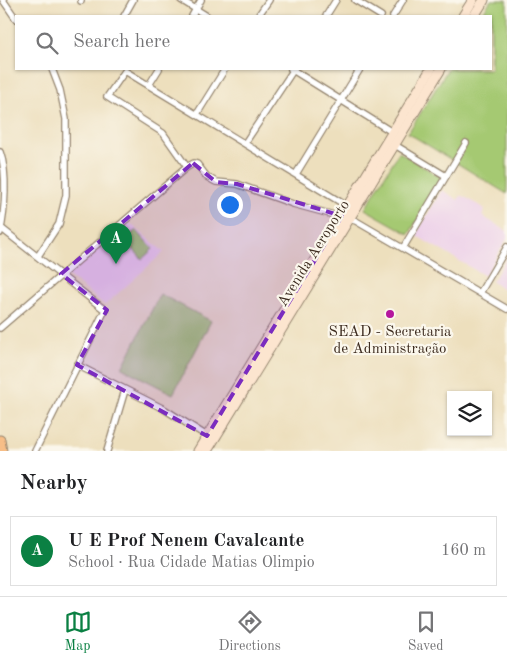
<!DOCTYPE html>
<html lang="en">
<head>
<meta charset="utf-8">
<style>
  :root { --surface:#fff; --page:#f2f2f2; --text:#202124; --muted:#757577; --line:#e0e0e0; --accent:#0b8043 }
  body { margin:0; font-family:"Old Standard TT",serif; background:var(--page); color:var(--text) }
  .controls { position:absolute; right:15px; bottom:15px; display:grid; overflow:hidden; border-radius:0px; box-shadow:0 1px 4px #0004 }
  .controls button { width:45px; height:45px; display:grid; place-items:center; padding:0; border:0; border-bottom:1px solid var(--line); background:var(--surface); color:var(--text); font:25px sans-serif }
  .you { position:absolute; left:229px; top:204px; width:18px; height:18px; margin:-12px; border:4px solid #fff; border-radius:50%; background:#1a73e8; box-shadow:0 0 0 8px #1a73e833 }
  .badge { display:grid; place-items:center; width:32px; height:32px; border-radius:50%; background:var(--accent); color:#fff; font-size:16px; font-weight:700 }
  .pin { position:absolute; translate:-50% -41px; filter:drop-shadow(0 1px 2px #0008) }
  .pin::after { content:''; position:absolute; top:26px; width:18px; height:15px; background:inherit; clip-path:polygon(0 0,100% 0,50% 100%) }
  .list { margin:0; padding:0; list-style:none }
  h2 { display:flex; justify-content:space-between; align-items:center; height:65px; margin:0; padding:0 20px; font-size:21px }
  h2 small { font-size:16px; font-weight:400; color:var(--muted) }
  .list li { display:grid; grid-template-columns:32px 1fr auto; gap:15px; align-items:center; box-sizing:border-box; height:70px; margin:0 10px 10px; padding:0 10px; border:1px solid var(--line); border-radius:0px }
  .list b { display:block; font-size:19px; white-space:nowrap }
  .list p { margin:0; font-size:16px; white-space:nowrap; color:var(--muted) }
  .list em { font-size:16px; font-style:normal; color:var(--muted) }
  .icon { flex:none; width:28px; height:28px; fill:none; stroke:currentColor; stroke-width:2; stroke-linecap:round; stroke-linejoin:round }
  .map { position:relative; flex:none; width:507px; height:451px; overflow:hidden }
  .search { position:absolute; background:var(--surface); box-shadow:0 1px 4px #0004; left:15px; right:15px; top:15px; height:55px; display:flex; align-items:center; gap:12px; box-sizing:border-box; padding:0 18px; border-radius:0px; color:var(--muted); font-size:19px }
  .sheet { height:145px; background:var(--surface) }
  nav { display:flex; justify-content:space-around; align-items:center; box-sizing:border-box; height:70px; border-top:1px solid var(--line); background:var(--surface); font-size:14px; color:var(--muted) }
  nav a { display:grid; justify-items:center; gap:2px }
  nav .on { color:var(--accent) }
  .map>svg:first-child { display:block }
  .built { fill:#edd1e9 }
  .green { fill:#a5c972; stroke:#707a48 }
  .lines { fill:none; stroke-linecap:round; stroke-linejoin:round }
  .street-casing { stroke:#94846e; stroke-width:8 }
  .secondary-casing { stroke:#94846e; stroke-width:11 }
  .primary-casing { stroke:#94846e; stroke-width:11 }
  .street { stroke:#fff; stroke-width:5.5 }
  .secondary { stroke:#fce5cf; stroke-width:9 }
  .primary { stroke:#f7be87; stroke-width:9 }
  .marked { fill:#7b2cbf; fill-opacity:0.2; stroke:#7b2cbf; stroke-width:4; stroke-dasharray:10 6; stroke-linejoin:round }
  .poi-dot { fill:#b5179e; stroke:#fbf7ec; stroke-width:2 }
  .labels { text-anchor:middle; stroke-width:4.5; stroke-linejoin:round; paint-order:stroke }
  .street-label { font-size:15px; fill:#3b2a1e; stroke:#fbf7ec }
  .poi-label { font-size:15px; fill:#3b2a1e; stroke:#fbf7ec }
</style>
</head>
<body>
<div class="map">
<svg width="507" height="451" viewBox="0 0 507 451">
  <rect width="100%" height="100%" fill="#fbf7ec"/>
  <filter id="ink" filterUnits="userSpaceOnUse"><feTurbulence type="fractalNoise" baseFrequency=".02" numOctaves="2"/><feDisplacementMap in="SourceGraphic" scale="10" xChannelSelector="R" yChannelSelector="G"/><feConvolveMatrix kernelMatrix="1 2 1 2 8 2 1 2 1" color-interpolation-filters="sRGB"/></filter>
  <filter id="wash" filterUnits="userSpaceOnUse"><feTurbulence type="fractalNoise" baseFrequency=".0096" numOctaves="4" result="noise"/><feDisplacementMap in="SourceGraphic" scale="20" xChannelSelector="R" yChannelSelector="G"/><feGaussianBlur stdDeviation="1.12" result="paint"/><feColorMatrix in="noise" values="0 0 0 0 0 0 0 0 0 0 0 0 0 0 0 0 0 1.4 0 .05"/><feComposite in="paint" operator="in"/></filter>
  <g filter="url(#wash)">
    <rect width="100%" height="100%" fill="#eddfbd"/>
    <g class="built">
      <polygon points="442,190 458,200 461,195 485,209 482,216 507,231 507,239 485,276 415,235"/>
      <polygon points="128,222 164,252 105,305 67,275"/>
      <polygon points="507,257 507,287 505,290 492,282"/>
    </g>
    <g class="green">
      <polygon points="491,0 507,0 507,194 408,133 448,69 491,69 491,16 481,16"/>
      <polygon points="399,152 442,178 409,234 365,209"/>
      <polygon points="136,230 153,249 142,259 125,240"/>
      <polygon points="160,294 211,321 173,394 122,368"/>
    </g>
  </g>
  <g filter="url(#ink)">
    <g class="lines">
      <defs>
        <g id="street">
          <polyline points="3,0 16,19"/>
          <polyline points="181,0 207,16"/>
          <polyline points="355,0 381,16"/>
          <polyline points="81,1 81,0"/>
          <polyline points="124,16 133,0"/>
          <polyline points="192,16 201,0"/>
          <polyline points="258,16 269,0"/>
          <polyline points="326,16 336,0"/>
          <polyline points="393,16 403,0"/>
          <polyline points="291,69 392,132"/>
          <polyline points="149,85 159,69"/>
          <polyline points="197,114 225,69"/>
          <polyline points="245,143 294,69"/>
          <polyline points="395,145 446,176"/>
          <path d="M0,152C8,173 5,211 0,233"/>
          <polyline points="187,167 163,133 107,97 125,71 347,206"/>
          <polyline points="296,174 360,69"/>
          <polyline points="1,228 105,310 35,451"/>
          <polyline points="403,248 466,143"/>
          <polyline points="38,256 59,224 66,195 66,119 60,90 52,69"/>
          <polyline points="480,293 507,247"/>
          <polyline points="0,328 187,167 194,163 197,164 207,177 216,182 237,184 293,204 356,221 507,309"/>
          <polyline points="77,365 164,409 207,436"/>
          <polyline points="107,451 125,390"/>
        </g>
        <g id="secondary">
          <polyline points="463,16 473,0"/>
          <polyline points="474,16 484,0"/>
          <polyline points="198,451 431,69"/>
          <polyline points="207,451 441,69"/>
        </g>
        <polyline id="primary" points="0,440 2,451"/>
      </defs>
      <use href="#street" class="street-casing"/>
      <use href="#secondary" class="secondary-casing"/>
      <use href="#primary" class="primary-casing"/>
      <use href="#street" class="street"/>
      <use href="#secondary" class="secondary"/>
      <use href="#primary" class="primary"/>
    </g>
  </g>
  <path class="marked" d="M193,163L216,182L237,184L342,216L207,436L77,365L107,310L61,274Z"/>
  <circle class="poi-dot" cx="390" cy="314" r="5"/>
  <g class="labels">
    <g class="street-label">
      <text transform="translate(313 253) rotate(-58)" y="5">Avenida Aeroporto</text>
    </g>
    <g class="poi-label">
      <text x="390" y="336">SEAD - Secretaria<tspan x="390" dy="17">de Administração</tspan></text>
    </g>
  </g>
</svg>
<div class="controls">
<button><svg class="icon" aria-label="layers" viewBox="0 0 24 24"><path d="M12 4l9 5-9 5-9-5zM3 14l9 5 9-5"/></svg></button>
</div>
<div class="you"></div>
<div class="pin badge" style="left:116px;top:264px">A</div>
<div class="search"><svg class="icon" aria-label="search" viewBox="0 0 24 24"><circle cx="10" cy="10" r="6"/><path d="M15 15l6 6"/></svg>Search here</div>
</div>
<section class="sheet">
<h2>Nearby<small></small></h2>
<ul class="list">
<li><span class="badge">A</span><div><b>U E Prof Nenem Cavalcante</b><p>School · Rua Cidade Matias Olimpio</p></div><em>160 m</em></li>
</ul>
</section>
<nav>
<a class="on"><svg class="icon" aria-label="map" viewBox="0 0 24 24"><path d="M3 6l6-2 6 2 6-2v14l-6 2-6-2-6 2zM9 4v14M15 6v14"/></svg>Map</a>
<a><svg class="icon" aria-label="directions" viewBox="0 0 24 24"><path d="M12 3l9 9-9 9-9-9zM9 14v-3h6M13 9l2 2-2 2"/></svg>Directions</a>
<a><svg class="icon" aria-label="saved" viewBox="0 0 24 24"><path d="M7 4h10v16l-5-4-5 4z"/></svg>Saved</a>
</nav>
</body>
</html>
